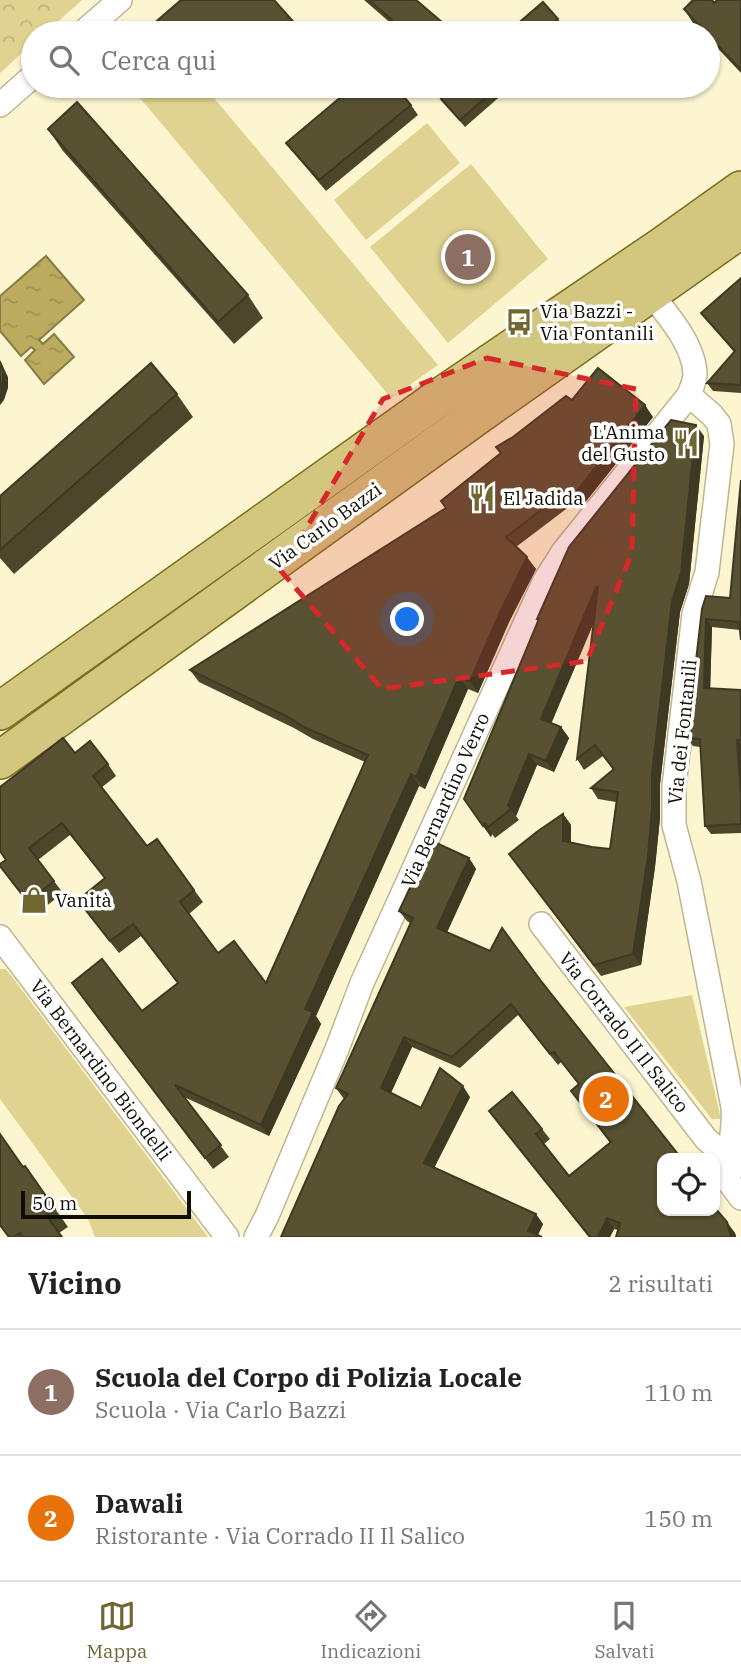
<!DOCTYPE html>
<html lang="it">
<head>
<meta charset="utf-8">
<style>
  :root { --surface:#fff; --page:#f2f2f2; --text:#222; --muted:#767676; --line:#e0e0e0; --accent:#706632 }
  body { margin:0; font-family:"IBM Plex Serif",serif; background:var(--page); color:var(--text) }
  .controls { position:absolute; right:21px; bottom:21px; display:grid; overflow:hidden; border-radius:14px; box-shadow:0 2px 5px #0004 }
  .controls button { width:63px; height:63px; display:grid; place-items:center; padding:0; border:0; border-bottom:2px solid var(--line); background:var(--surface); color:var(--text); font:35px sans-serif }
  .scale { position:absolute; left:21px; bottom:18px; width:170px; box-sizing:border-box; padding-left:7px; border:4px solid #0f0d02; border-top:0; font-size:19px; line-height:24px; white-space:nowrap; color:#0f0d02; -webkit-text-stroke:5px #fff; paint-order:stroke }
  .you { position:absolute; left:408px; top:620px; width:24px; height:24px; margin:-18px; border:5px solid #fff; border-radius:50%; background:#1a73e8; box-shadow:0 0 0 10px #1a73e833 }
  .badge { display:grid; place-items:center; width:46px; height:46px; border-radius:50%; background:var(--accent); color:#fff; font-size:23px; font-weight:700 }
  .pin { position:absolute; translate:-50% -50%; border:4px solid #fff; box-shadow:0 2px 7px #0006 }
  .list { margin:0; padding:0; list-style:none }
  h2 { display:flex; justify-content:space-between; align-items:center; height:91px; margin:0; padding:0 28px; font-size:30px }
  h2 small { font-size:23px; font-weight:400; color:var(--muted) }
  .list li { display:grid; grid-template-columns:46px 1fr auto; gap:21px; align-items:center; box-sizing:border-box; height:126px; padding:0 28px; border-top:2px solid var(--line) }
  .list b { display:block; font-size:26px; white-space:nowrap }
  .list p { margin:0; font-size:23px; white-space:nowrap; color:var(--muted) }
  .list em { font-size:23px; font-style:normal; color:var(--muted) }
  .icon { flex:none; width:38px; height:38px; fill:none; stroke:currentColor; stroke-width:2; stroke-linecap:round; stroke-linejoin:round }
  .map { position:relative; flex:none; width:741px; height:1237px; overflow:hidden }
  .search { position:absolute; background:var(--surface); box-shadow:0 2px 5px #0004; left:21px; right:21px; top:21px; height:77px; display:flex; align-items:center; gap:18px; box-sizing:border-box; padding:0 24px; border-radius:38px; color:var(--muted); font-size:26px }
  .sheet { height:343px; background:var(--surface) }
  nav { display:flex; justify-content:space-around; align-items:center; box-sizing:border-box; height:98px; border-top:2px solid var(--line); background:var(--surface); font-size:19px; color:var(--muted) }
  nav a { display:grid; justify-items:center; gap:4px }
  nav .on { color:var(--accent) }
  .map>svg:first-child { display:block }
  .green { fill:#e0d391 }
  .park { fill:url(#park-crowns) }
  .water { fill:url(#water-ripples); stroke:#877c43; stroke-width:2 }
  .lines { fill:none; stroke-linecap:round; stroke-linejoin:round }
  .street-casing { stroke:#bdb693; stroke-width:26 }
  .primary-casing { stroke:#7b6d1c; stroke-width:40 }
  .street { stroke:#fff; stroke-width:23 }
  .primary { stroke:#d3c67f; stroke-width:37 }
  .wall { fill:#4c472b }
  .shaded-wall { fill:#3e3923 }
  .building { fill:#585232; stroke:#3e3923; stroke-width:2 }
  .marked { fill:#d62828; fill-opacity:0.2; stroke:#d62828; stroke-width:5; stroke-dasharray:14 9; stroke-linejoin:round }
  .labels { text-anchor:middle; stroke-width:7; stroke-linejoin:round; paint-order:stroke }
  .poi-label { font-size:19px; fill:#0f0d02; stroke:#fff; text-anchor:start }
  .street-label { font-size:19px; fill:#0f0d02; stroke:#fff }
</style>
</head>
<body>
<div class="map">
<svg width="741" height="1237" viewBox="0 0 741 1237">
  <defs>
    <pattern id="park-crowns" width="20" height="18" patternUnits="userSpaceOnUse" patternTransform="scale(1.75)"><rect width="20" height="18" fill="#e0d391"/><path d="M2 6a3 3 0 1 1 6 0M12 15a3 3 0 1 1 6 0" fill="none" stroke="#bfb47b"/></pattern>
    <pattern id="water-ripples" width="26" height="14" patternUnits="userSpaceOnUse" patternTransform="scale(1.75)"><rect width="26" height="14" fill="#baab5f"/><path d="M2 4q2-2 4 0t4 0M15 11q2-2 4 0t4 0" fill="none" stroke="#9f9251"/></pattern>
  </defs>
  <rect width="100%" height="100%" fill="#fcf5d0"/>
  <g class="green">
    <polygon points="130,86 204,86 438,365 391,398"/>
    <polygon points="427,123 460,163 366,240 334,200"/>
    <polygon points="471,164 548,259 448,343 370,247"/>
    <polygon points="0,969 6,969 208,1237 95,1237 88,1219 0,1099"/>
    <polygon points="692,995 721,1119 712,1119 624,1007"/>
  </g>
  <polygon class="park" points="0,0 82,0 45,33 33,33 33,43 0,73"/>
  <polygon class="water" points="46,256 84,300 39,340 43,344 54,334 74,357 44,384 25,360 35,350 31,347 21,356 0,331 0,296"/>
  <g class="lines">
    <defs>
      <g id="street">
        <polyline points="82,33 120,0"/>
        <polyline points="0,105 33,76"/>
        <path d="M689,395L712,415L719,424L722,444L707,572L694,614L674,786V825L689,881L733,1107C735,1126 729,1143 731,1161"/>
        <polyline points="541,924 706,1139 737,1166"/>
        <polyline points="0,937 227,1237"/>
        <polyline points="715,1159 719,1169 741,1198"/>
        <path d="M256,1237L267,1216L337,1049L362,983L544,582L563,552L689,395C691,388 695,382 695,374C694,342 663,310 644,285"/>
      </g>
      <g id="primary">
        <polyline points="0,711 433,402 661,247 741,190"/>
        <polyline points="0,760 478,415 741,229"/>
      </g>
    </defs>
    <use href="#street" class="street-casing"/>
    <use href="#primary" class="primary-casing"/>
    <use href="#street" class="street"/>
    <use href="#primary" class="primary"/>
  </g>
  <g class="wall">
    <polygon points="364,0 416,0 449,28 453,33 402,33"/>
    <polygon points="741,0 741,73 708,38 708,33 703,33 693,23 684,9"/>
    <polygon points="558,19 563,27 556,33 508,33"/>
    <polygon points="457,86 512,86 465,127 441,99"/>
    <polygon points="411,105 418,115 326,191 294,153 286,143"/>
    <polygon points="48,129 248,295 263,318 234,344 63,151"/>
    <polygon points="741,278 741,393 713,391 707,383 734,352 701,313"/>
    <polygon points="177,394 193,417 14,574 0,558 0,496"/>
    <polygon points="572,400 653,417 583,505 578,500 516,547 536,569 509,622 478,693 468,689 425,789 419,786 316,1016 321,1024 269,1136 184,1097 229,1157 213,1169 72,983 142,1011 178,983 141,936 119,953 86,912 78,900 105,879 70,835 38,860 63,893 36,914 0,866 6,860 0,852 75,753 108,764 116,776 101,788 147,846 157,839 203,902 189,914 218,953 266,983 365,762 313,739 294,728 199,682 190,670 446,508 500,454 513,437"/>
    <polygon points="704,436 689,584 680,612 660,784 660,818 655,867 641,965 601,976 509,854 563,814 571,825 571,842 592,847 610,849 616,802 598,799 591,788 613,770 603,756 584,770 577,759 594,622 551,723 561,727 569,738 554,772 537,765 516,816 519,820 495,838 492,834 491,837 464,799 538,620 537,619"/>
    <polygon points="741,480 740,630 712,627 710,689 741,690 741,833 711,834 705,826 700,747 693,746 687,738 702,609 730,598"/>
    <polygon points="469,858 476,869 447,932 735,1233 736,1237 616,1237 618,1230 614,1229 610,1237 589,1237 489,1111 542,1129 550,1139 544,1144 569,1176 610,1143 571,1091 579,1085 561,1062 558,1065 518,1015 460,1068 412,1047 391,1093 421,1108 470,1097 434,1168 543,1224 538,1235 281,1237 344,1099 336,1088 410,923 407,921 399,911"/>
    <polygon points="25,1166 68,1227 59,1233 62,1237 8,1237 23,1167"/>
  </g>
  <g class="shaded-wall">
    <polygon points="449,28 453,33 444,33"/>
    <polygon points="0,360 8,377 8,388 4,400 0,405"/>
    <polygon points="645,405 653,417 583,505 575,493"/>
    <polygon points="696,425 704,436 689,584 680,612 660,784 660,818 655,867 641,965 633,954 672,601"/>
    <polygon points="527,557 536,569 509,622 478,693 470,681 501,610"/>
    <polygon points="596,587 604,598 549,729 541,719"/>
    <polygon points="706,619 712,627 710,696 704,688"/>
    <polygon points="459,677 468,689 425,789 416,777"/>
    <polygon points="561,727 569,738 554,772 546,761"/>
    <polygon points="737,740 741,745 741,796"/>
    <polygon points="529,754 537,765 516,816 508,805"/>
    <polygon points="411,774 419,786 316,1016 321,1024 269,1136 261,1125 305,1009"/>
    <polygon points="563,814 571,825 570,851 563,841"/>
    <polygon points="485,823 492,834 491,837 483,826"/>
    <polygon points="469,858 476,869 444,939 437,928"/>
    <polygon points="404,1037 412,1047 388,1099 381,1088"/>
    <polygon points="463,1086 470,1097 431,1174 424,1163"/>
    <polygon points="536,1214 543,1224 537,1237 528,1231"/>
    <polygon points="607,1218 614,1229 610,1237 598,1237"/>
    <polygon points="727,1222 735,1233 736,1237 731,1237"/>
  </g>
  <g class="building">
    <polygon points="181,0 274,0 298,27 298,33 159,33 152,25"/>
    <polygon points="369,0 416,0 449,28 444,33 407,33"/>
    <polygon points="693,0 712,0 714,3 717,0 741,0 741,70 708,35 708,33 706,33 684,9"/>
    <polygon points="543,2 558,19 542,33 507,33"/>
    <polygon points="354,86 395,86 411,105 319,180 286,143"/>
    <polygon points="457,86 499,86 460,120 441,99"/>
    <polygon points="77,102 248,295 218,322 48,129"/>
    <polygon points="741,278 741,385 707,383 735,351 701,313"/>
    <polygon points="0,362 3,370 3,381 0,389"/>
    <polygon points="151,363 177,394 0,550 0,496"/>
    <polygon points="598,368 645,405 575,493 570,488 506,537 527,557 501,610 470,681 459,677 416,777 411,774 305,1009 313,1012 261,1125 175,1085 221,1145 205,1158 72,983 102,959 142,1011 178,983 133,924 110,941 78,900 105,878 62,823 29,848 54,881 28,902 0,866 0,864 6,860 0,851 0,787 63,738 75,753 90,741 108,764 93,776 147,846 157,839 194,890 180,902 218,953 234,941 266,983 368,755 304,727 286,716 190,670 446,508 441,501 501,453 496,447 513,437 566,396 572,400"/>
    <polygon points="671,420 696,425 681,573 672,601 652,774 652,807 648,856 633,954 594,965 509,854 538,831 563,814 563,841 592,847 610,849 618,792 591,788 614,769 595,745 577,759 598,587 596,587 541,719 561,727 546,761 529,754 508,805 511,809 488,827 485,823 483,826 464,799 539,619 537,619 569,547"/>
    <polygon points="741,480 741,640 739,622 706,619 704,688 741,690 741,740 737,740 741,796 741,824 705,826 700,739 687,738 702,609 706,596 730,598"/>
    <polygon points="432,841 469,858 437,928 490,951 502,928 541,981 681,1158 662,1158 662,1211 715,1211 715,1208 727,1222 731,1237 616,1237 620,1223 607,1218 598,1237 590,1237 489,1111 512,1092 542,1129 536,1134 569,1176 611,1142 571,1091 579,1084 554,1052 550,1054 511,1004 452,1057 404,1037 381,1088 421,1108 440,1068 463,1086 424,1163 536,1214 528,1231 542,1237 281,1237 339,1106 348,1094 336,1088 413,918 399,911"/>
    <polygon points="0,1134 23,1167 25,1166 55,1209 46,1215 62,1237 23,1237 20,1233 14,1237 9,1237 0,1225"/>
  </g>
  <path class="marked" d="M487,358L636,389L632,553L587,661L382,689L281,571L383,399Z"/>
  <defs>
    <symbol id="bus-bare" viewBox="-9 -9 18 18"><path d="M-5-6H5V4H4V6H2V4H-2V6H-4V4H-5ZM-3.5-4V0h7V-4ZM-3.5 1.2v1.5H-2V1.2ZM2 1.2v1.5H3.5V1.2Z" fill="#706632" stroke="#fff" stroke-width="2.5" paint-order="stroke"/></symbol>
    <symbol id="restaurant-bare" viewBox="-9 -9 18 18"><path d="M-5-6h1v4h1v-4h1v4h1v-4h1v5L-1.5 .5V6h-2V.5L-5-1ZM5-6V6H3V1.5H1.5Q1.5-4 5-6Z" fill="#706632" stroke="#fff" stroke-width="2.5" paint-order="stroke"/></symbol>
    <symbol id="shop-bare" viewBox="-9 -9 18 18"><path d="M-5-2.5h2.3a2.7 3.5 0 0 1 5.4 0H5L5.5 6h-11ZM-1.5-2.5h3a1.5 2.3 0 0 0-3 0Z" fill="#706632" stroke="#fff" stroke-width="2.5" paint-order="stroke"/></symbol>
  </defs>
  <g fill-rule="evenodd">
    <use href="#bus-bare" x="500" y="303" width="38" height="38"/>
    <use href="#restaurant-bare" x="667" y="424" width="38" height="38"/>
    <use href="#restaurant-bare" x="463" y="479" width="38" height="38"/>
    <use href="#shop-bare" x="15" y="881" width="38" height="38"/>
  </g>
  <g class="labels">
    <g class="poi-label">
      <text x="540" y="318">Via Bazzi -<tspan x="540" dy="22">Via Fontanili</tspan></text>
      <text x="665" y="439" text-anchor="end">L'Anima<tspan x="665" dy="22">del Gusto</tspan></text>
      <text x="503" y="505">El Jadida</text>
      <text x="55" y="907">Vanità</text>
    </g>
    <g class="street-label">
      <text transform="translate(325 526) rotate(-36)" y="7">Via Carlo Bazzi</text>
      <text transform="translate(682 732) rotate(-84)" y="7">Via dei Fontanili</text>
      <text transform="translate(445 800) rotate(-66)" y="7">Via Bernardino Verro</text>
      <text transform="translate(624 1032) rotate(52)" y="7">Via Corrado II Il Salico</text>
      <text transform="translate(101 1070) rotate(53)" y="7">Via Bernardino Biondelli</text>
    </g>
  </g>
</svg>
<div class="controls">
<button><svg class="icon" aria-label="locate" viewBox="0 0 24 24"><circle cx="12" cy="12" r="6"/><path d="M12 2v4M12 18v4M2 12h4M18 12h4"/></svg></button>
</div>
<div class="scale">50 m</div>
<div class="you"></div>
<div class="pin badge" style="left:468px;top:257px;background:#8d6e63">1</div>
<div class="pin badge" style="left:606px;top:1099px;background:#e8710a">2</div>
<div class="search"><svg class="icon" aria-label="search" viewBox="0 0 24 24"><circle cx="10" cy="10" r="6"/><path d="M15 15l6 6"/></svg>Cerca qui</div>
</div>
<section class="sheet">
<h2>Vicino<small>2 risultati</small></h2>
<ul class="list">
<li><span class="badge" style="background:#8d6e63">1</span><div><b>Scuola del Corpo di Polizia Locale</b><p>Scuola · Via Carlo Bazzi</p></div><em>110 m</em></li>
<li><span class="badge" style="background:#e8710a">2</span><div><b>Dawali</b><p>Ristorante · Via Corrado II Il Salico</p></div><em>150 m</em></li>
</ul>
</section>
<nav>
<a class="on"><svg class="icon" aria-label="map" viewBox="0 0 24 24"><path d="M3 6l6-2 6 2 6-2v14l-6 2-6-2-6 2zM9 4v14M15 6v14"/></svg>Mappa</a>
<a><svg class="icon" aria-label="directions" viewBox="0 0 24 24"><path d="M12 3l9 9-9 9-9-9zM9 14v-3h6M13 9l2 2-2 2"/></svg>Indicazioni</a>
<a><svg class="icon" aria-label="saved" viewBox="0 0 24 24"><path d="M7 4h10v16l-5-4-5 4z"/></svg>Salvati</a>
</nav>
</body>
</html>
